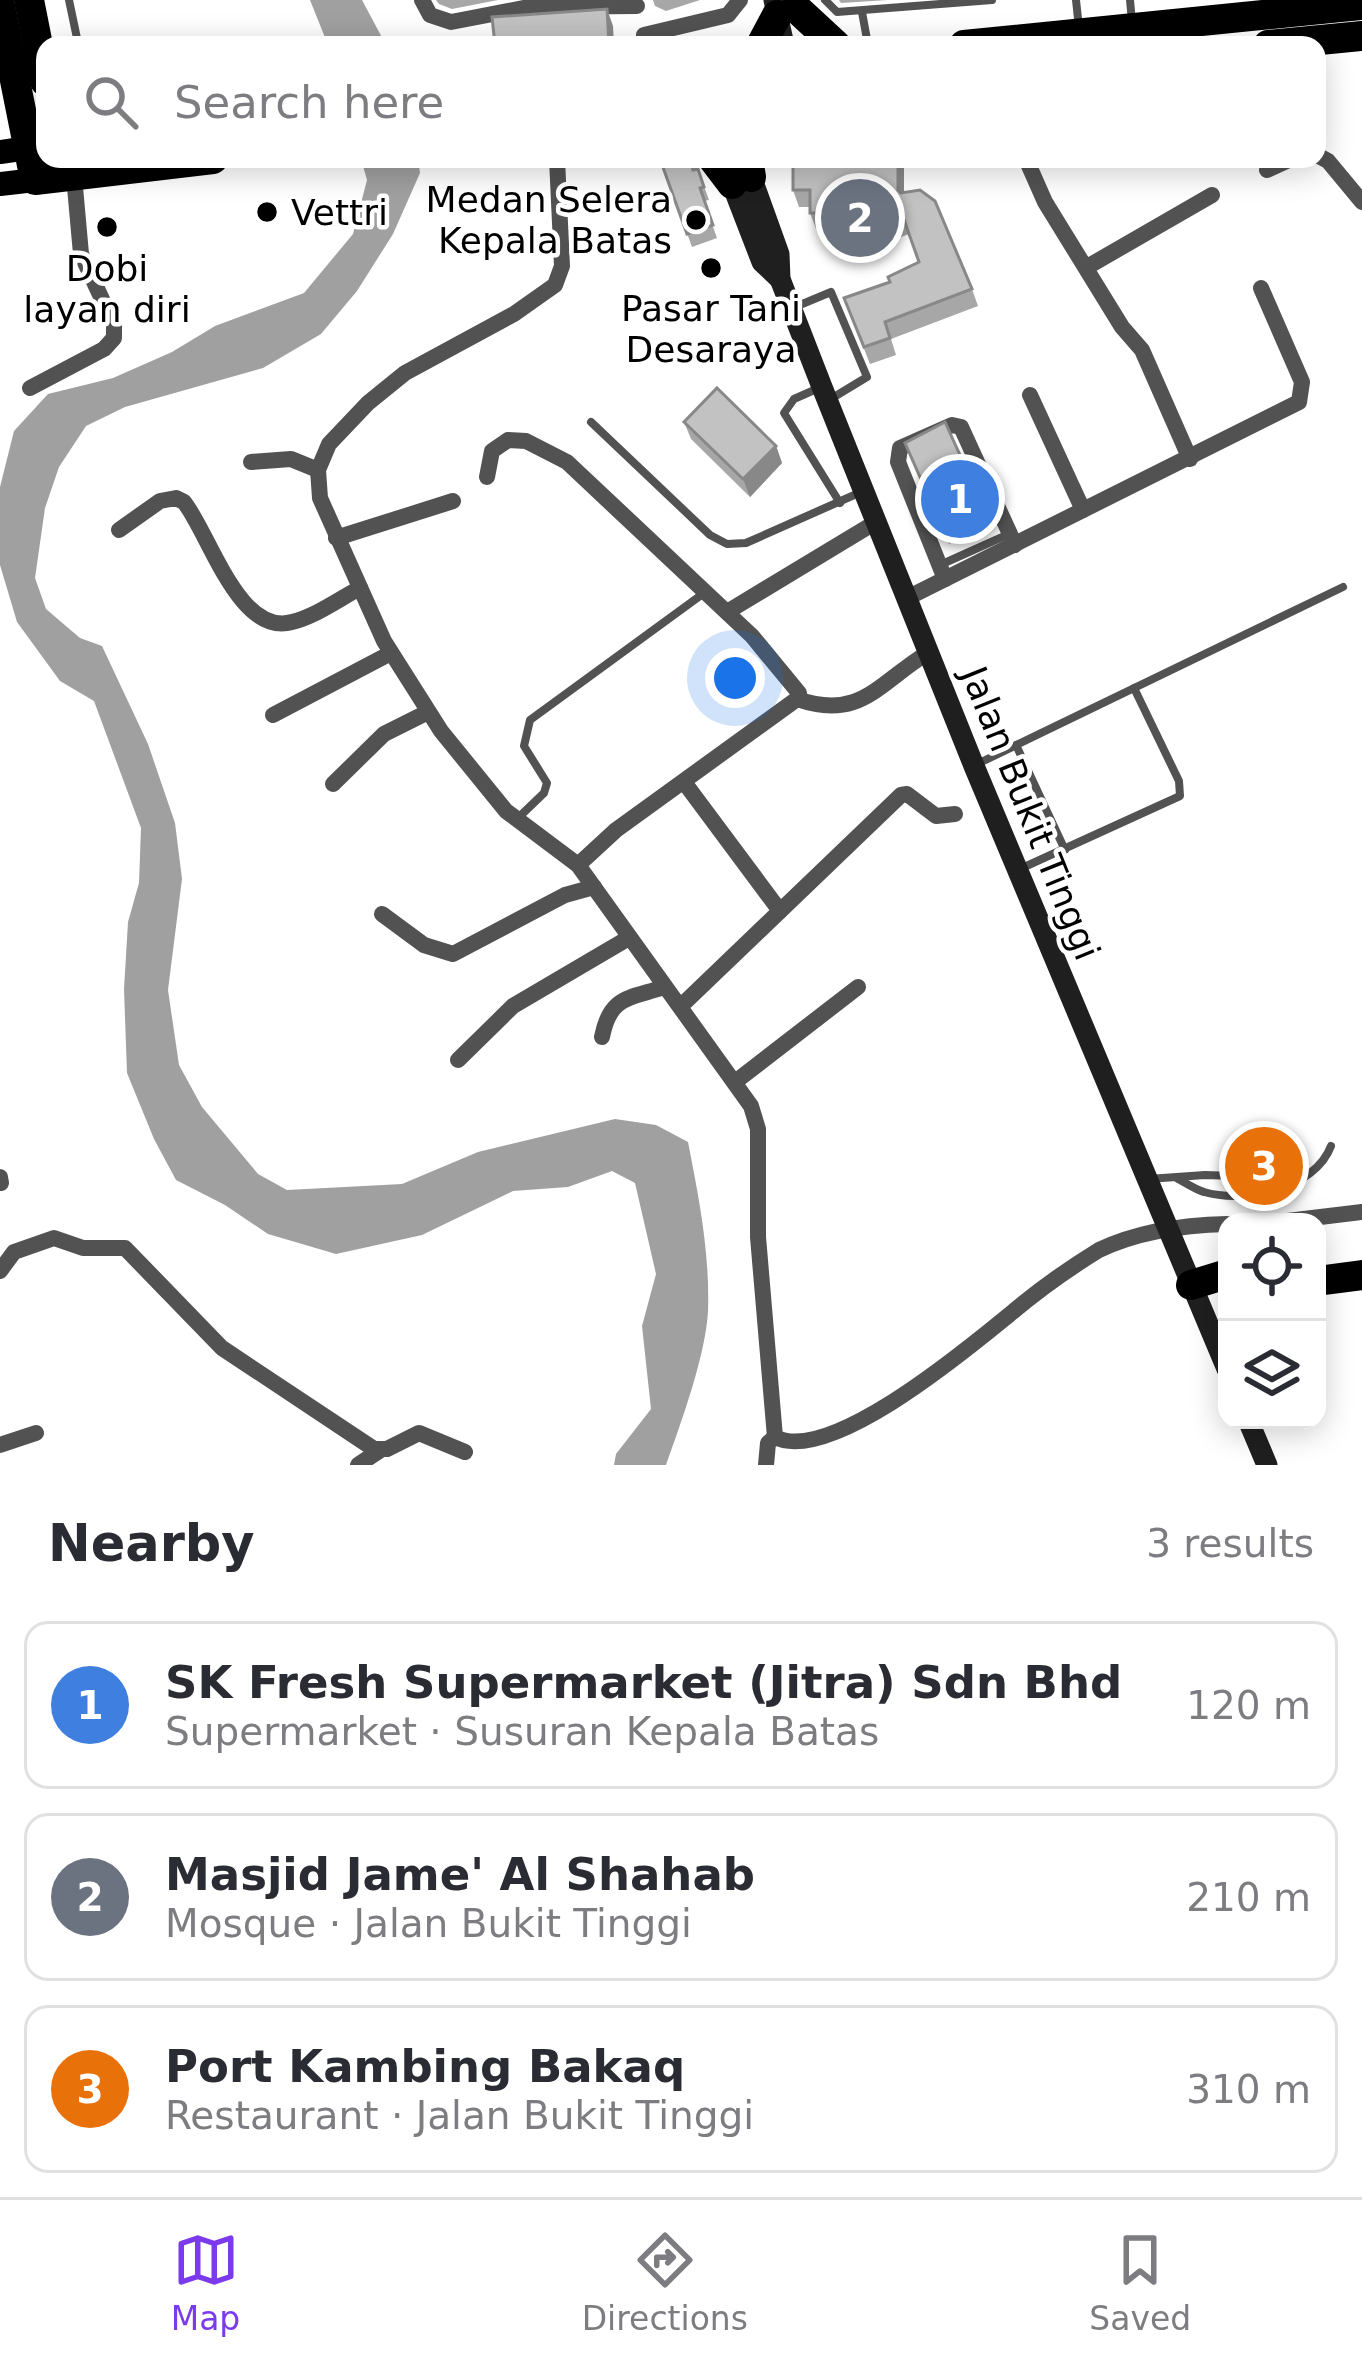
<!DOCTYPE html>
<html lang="en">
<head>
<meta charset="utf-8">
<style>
  :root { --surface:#fff; --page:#f2f2f3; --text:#2b2b33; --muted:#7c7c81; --line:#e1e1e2; --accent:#7c3aed }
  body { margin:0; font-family:"DejaVu Sans",sans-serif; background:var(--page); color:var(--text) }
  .controls { position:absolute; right:36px; bottom:36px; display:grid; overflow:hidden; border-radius:24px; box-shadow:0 6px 30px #0003 }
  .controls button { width:108px; height:108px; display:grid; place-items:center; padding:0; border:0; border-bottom:3px solid var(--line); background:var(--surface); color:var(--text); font:60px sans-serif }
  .you { position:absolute; left:735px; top:678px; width:42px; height:42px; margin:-30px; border:9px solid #fff; border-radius:50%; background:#1a73e8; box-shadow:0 0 0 18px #1a73e833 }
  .badge { display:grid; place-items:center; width:78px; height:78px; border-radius:50%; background:var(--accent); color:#fff; font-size:39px; font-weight:700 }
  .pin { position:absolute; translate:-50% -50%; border:6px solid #fff; box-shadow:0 3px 12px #0006 }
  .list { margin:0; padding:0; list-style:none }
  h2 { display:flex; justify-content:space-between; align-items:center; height:156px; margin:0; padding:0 48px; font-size:51px }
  h2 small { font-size:39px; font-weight:400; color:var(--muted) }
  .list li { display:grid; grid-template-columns:78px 1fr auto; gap:36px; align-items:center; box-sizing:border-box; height:168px; margin:0 24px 24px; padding:0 24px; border:3px solid var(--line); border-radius:24px }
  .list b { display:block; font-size:45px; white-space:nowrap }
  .list p { margin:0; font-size:39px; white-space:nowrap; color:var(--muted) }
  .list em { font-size:39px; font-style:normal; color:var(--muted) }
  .icon { flex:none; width:66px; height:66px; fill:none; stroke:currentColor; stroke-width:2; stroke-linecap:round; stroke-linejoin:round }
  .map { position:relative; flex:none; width:1362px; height:1465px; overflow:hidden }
  .search { position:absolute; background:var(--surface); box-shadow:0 6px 30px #0003; left:36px; right:36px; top:36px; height:132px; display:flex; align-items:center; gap:30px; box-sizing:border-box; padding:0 42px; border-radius:24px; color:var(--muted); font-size:45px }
  .sheet { height:732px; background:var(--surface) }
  nav { display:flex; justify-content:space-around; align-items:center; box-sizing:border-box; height:168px; border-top:3px solid var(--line); background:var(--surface); font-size:33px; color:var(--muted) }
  nav a { display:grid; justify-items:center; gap:6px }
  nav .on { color:var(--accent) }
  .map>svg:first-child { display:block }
  .water { fill:#a0a0a0 }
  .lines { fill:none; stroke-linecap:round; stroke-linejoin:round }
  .lane { stroke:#525252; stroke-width:8 }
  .street { stroke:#525252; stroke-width:16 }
  .secondary { stroke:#1f1f1f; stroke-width:21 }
  .primary { stroke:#000; stroke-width:24 }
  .highway { stroke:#000; stroke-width:30 }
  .wall { fill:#a7a7a7 }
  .shaded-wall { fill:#888 }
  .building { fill:#c2c2c2; stroke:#888; stroke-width:3 }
  .poi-dot { fill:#000; stroke:#fff; stroke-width:4.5 }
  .labels { text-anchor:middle; stroke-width:9; stroke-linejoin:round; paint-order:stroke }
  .poi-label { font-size:36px; fill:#000; stroke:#fff }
  .street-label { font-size:36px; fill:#000; stroke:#fff }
</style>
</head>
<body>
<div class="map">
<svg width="1362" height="1465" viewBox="0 0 1362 1465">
  <rect width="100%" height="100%" fill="#fff"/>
  <g class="water">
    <polygon points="310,0 362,0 386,45 328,45"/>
    <path d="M361,159H418L420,173L393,234L357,291L321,334L263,368L125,407L86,426L59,467L45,508L35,578L46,609L80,638L102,646L148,744L175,823L182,879L168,990L179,1065L202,1107L258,1174L287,1190L402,1184L478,1152L615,1119L656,1125L688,1142C699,1198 710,1254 708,1311C706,1354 681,1423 666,1465H614L616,1454L651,1409L642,1326L656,1274L635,1183L612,1171L568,1187L513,1191L422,1235L336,1254L268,1234L225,1205L176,1180L154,1139L127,1073L124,989L128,922L139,883L141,828L94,701L60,681L17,622L0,565V487L14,431L48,394L113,378L172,352L215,326L304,293L353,234L367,180Z"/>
  </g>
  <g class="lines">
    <g class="lane">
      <polyline points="69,0 78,43"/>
      <polyline points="825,0 837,12 992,0"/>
      <polyline points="1076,0 1079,28"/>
      <polyline points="1130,0 1132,22"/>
      <polyline points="862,12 868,45"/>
      <polyline points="795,307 831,292 867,377 829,400"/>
      <polyline points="821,387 794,399 784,413 840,503"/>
      <polyline points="591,422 710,535 727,544 746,543 861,492"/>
      <polyline points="940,565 1009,534"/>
      <polyline points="1016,745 1065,850"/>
      <polyline points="975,765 1343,587"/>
      <polyline points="518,818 544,793 547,783 524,746 530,720 704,593"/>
      <polyline points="1022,868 1180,796 1179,781 1134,688"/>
      <polyline points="1148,1179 1205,1175 1267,1177 1288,1182"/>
      <path d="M1178,1179C1186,1183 1196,1190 1204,1192C1245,1204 1315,1189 1331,1146"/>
    </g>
    <g class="street">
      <polyline points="422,0 430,15 451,22 529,7 637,6"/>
      <polyline points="644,35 728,15 740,0"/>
      <polyline points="1317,155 1328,161 1362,202"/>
      <path d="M557,159L562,266L555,285L514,314L405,373L368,403L329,444L318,470L320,498L384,641L441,731L506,811L578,865L751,1106L758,1129V1237L775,1437C829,1465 966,1350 1009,1315C1036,1292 1068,1269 1099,1250C1139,1231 1182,1225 1227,1224"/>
      <polyline points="1026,159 1045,202 1122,327 1142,350 1190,459"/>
      <polyline points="1267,170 1291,159"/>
      <polyline points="1087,267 1212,195"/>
      <polyline points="30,388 104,349 114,338 114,325 81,254 74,176"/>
      <polyline points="1030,395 1083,510"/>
      <polyline points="251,462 291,459 318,470"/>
      <polyline points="487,477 492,451 508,440 526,441 567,462 752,636 799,693 797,699 616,830 578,865"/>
      <path d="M119,530L160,501L176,498L184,502C209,533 239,637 292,622C316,616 339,599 360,588"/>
      <polyline points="336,538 453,501"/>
      <polyline points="945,579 898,462 900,448 952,425 961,427 1015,545"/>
      <polyline points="907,598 1299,402 1302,382 1261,288"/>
      <polyline points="727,612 876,522"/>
      <path d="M797,699C861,721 878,683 929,652"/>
      <polyline points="273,715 391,653"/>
      <polyline points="684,782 780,911"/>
      <polyline points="333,784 384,734 428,712"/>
      <polyline points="382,914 424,945 453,954 565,895 594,887"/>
      <polyline points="681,1006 901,795 907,794 936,816 955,814"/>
      <path d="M602,1037C610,996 628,999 664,987"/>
      <polyline points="458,1060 513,1006 627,939"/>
      <polyline points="735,1082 858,987"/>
      <polyline points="0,1177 1,1183"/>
      <polyline points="1279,1222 1362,1212"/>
      <polyline points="0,1271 14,1252 54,1238 83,1248 125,1248 222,1348 374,1449 387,1449 419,1433 465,1452"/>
      <polyline points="0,1445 36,1433"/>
      <polyline points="358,1465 379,1451"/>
      <polyline points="766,1465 768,1443 775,1437"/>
    </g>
    <g class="secondary">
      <polyline points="774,0 784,45"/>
      <polyline points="748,168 779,254 780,279 822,387 974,766 1227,1369"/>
      <polyline points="728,174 762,262 780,279"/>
      <polyline points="1248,1420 1267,1465"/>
    </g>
    <g class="primary">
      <polyline points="0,152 28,148"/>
      <polyline points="0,184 35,180"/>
    </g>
    <g class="highway">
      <polyline points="29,0 45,81"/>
      <polyline points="0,6 35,180 213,159"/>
      <polyline points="796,8 836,45"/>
      <polyline points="761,45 777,15"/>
      <polyline points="964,45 1362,5"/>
      <polyline points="1268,45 1362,36"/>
      <polyline points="713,159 732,184"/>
      <polyline points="748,159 751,177"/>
      <polyline points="1317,1281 1362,1275"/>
      <polyline points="1191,1285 1227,1274"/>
    </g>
  </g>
  <g class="wall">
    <polygon points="436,0 498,0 452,9 439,4"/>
    <polygon points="653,0 700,0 666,11 655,6"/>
    <polygon points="839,0 888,0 841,3"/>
    <polygon points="660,159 694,170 702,181 709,200 704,201 717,238 692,247"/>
    <polygon points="904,159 904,192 972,289 978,306 891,339 896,355 870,364 844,298 890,282 919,262 909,234 880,245 867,255 844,251 833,229 816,229 810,213 810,207 799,207 793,190"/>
    <polygon points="684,422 776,446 782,463 750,497 691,439"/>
    <polygon points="905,443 984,508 990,525 949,544"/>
  </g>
  <g class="shaded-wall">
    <polygon points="607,9 613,26 614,45 609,45"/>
    <polygon points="898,159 904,159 904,206 898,190"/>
    <polygon points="874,228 880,245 867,255 861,238"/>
    <polygon points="776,446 782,463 750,497 743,479"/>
  </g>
  <g class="building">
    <polygon points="607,9 609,45 495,45 492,17"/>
    <polygon points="660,159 690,159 693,170 698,169 704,187 700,188 713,225 687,234"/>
    <polygon points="793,159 898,159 898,190 901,193 920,190 935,201 972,289 885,322 890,338 864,347 844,298 890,282 888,277 919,262 903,217 874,228 861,238 838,235 827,213 810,213 810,190 793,190"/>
    <polygon points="717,388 776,446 743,479 684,422"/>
    <polygon points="945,422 984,508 942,527 905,443"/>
  </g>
  <g class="poi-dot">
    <circle cx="267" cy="212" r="12"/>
    <circle cx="696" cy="220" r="12"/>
    <circle cx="107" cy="227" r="12"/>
    <circle cx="711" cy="268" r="12"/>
  </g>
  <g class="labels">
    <g class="poi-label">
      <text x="672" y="212" text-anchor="end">Medan Selera<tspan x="672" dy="41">Kepala Batas</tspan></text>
      <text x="291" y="225" text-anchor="start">Vettri</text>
      <text x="107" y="281">Dobi<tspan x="107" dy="41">layan diri</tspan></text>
      <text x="711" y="321">Pasar Tani<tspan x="711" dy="41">Desaraya</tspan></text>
    </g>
    <g class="street-label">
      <text transform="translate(1031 813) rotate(68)" y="13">Jalan Bukit Tinggi</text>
    </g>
  </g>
</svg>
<div class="controls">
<button><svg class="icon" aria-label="locate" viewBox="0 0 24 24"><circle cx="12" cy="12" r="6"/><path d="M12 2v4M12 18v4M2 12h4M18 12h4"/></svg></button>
<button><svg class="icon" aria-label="layers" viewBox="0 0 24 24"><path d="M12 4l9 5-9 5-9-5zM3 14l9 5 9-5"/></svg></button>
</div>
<div class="you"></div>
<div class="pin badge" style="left:960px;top:499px;background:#3f7fe0">1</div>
<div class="pin badge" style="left:860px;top:218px;background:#6b7280">2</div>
<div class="pin badge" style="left:1264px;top:1166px;background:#e8710a">3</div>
<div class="search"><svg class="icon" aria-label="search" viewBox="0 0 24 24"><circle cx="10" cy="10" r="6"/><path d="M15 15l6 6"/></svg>Search here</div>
</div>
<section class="sheet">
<h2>Nearby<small>3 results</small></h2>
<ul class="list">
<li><span class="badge" style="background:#3f7fe0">1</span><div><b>SK Fresh Supermarket (Jitra) Sdn Bhd</b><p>Supermarket · Susuran Kepala Batas</p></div><em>120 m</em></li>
<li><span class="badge" style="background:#6b7280">2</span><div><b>Masjid Jame' Al Shahab</b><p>Mosque · Jalan Bukit Tinggi</p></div><em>210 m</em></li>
<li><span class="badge" style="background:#e8710a">3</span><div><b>Port Kambing Bakaq</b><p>Restaurant · Jalan Bukit Tinggi</p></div><em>310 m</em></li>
</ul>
</section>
<nav>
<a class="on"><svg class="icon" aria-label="map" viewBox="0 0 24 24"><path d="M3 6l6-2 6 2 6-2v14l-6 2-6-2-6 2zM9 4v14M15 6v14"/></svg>Map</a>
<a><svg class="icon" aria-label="directions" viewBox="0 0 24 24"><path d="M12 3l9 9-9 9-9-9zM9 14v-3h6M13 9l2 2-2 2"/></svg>Directions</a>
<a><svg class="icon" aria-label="saved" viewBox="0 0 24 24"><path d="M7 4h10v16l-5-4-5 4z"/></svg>Saved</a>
</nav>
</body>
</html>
